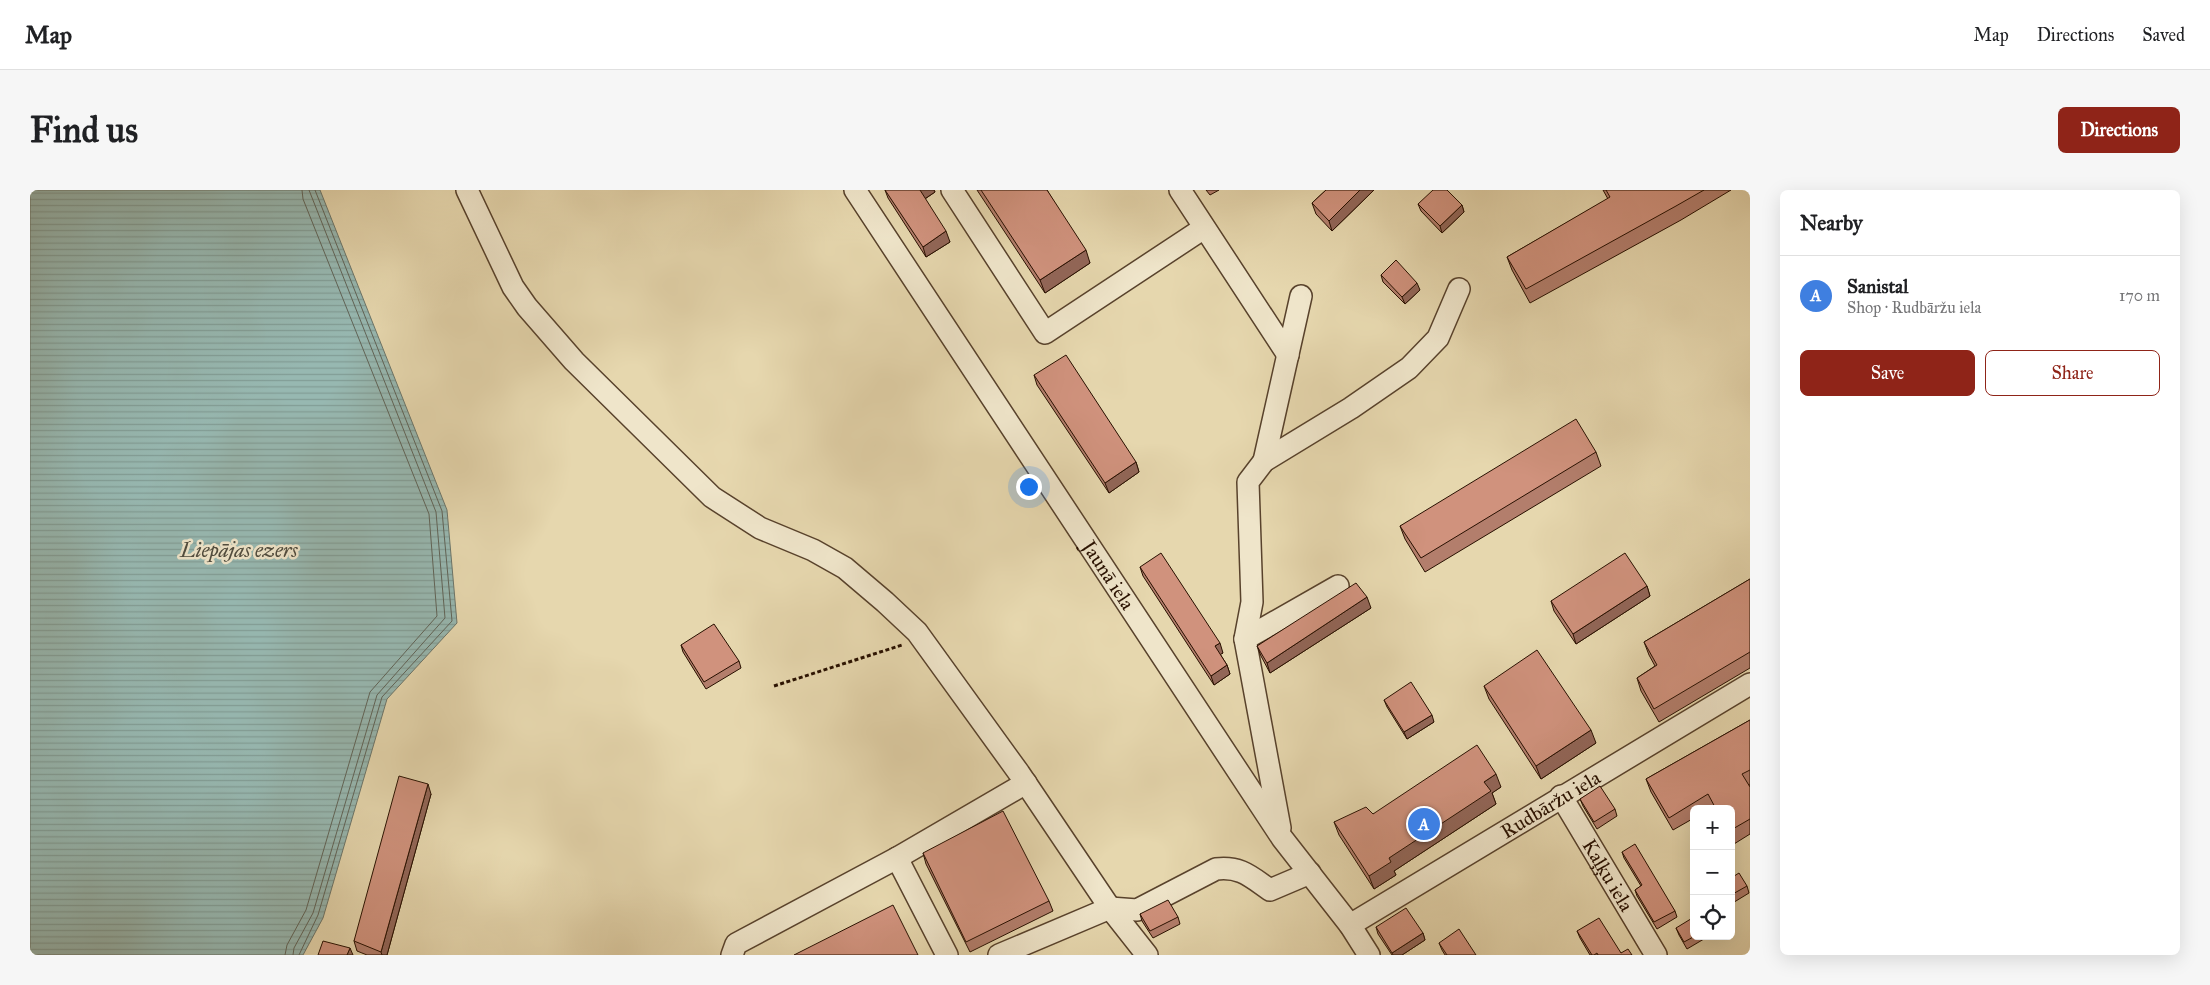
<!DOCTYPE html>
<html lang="en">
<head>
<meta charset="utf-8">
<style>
  :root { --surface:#fff; --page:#f6f6f6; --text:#202124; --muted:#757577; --line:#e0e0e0; --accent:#8f2418 }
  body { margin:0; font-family:"IM FELL Great Primer",serif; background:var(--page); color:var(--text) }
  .controls { position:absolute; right:15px; bottom:15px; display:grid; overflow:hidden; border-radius:8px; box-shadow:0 5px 20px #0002 }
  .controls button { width:45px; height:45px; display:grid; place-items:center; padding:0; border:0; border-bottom:1px solid var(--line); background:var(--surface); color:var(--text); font:25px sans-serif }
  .you { position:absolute; left:998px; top:296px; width:18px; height:18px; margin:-12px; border:4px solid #fff; border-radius:50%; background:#1a73e8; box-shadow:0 0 0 8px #1a73e833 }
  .badge { display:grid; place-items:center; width:32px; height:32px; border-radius:50%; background:var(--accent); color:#fff; font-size:16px; font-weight:700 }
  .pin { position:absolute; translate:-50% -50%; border:2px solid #fff; box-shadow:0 1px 5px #0006 }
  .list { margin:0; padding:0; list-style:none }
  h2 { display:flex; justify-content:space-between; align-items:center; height:65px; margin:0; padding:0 20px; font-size:21px }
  h2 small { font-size:16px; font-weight:400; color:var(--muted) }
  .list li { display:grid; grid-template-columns:32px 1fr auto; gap:15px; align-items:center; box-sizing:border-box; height:80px; padding:0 20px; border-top:1px solid var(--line) }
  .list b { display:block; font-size:19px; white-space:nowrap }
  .list p { margin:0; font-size:16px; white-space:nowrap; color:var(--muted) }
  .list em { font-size:16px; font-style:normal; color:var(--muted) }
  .actions { display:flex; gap:10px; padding:15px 20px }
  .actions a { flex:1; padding:11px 0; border:1px solid var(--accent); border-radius:8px; text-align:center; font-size:18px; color:var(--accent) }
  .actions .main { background:var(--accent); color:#fff }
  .icon { flex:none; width:28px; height:28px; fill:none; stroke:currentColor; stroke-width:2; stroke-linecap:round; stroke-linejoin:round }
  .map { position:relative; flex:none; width:1720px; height:765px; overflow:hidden; border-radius:8px }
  header { display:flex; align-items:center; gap:30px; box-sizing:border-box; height:70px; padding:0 25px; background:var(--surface); border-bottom:1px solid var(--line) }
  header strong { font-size:24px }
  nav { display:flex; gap:28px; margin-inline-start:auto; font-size:18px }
  .intro { display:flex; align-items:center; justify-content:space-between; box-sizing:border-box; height:120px; padding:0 30px }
  h1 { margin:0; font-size:35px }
  .button { padding:12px 22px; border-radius:8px; background:var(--accent); color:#fff; font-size:18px; font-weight:700 }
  main { display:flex; gap:30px; padding:0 30px }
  aside { flex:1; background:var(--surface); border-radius:8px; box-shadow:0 5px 20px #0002 }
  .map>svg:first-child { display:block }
  .water { fill:url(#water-rules); stroke:#6b756a }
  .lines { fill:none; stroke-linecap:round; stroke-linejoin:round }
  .shore { stroke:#606458; stroke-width:1 }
  .minor-casing { stroke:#58422c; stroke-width:24 }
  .path { stroke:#281000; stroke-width:3; stroke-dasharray:4 2.5; stroke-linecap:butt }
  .minor { stroke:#efe5ca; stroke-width:21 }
  .wall { fill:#b37e6c; stroke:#281000 }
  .shaded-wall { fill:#926658; stroke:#281000 }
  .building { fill:#d0927d; stroke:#281000 }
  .labels { text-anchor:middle; stroke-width:5; stroke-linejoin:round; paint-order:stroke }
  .street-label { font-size:20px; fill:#281000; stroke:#efe5ca }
  .water-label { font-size:21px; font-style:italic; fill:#4f4b3e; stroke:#efe5ca }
</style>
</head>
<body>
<header>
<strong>Map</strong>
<nav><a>Map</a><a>Directions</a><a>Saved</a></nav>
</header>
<div class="intro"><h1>Find us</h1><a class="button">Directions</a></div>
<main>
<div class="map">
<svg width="1720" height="765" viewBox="0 0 1720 765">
  <defs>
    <pattern id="water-rules" width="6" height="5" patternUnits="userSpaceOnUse" patternTransform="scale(1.25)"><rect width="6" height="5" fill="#97b8b1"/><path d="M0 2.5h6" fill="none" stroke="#829d96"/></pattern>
  </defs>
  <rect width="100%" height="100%" fill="#e6d7ae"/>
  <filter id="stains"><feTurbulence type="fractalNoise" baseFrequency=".004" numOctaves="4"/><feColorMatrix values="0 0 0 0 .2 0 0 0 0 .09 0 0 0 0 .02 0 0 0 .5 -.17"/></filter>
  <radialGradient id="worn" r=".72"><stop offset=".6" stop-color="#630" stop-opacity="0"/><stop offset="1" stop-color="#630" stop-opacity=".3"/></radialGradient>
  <polygon class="water" points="0,0 290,0 417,320 427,433 357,509 293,728 273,765 0,765"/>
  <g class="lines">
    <g class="shore">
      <polyline points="255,765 257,755 276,720 340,502 407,426 399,324 273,9 272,0"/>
      <polyline points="263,765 264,758 283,723 347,505 415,428 406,322 279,0"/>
      <polyline points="269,765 288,725 352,507 422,431 412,321 285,0"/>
    </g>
    <defs>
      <g id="minor">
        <polyline points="437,0 483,97 497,117 544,171 682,307 730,338 783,360 815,378 855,412 887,442 989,583 1080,718 1117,765"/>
        <path id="s1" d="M825,0L1252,648L1320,735L1339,765"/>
        <polyline points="922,0 1015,143 1174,38"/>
        <polyline points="1150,0 1258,165"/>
        <polyline points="1234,271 1271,106"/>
        <polyline points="1215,449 1308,396"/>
        <path id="s2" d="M1531,606L1626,765"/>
        <polyline points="1250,638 1215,449 1222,412 1218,292 1234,271 1321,218 1379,178 1408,148 1429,99"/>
        <polyline points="867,668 917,765"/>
        <path id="s3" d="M1320,735L1720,494"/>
        <polyline points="702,765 706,754 867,668 996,593"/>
        <path d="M969,765L1080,718L1107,720L1186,679C1211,676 1221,687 1240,700L1280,683"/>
      </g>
    </defs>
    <use href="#minor" class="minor-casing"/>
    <polyline class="path" points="744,496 872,455"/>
    <use href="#minor" class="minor"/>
  </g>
  <g class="wall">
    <polygon points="855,0 904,0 905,2 895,9 920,52 896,67 858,8"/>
    <polygon points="947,0 1017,0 1060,73 1015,103"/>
    <polygon points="1176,0 1189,0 1180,5"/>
    <polygon points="1296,0 1344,0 1302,41 1286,24 1282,13"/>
    <polygon points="1573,0 1701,0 1651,30 1500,113 1482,80 1477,67 1578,9"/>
    <polygon points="1388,14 1432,15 1434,22 1412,43 1391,21"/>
    <polygon points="1351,85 1390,100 1375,114 1353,92"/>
    <polygon points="1004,185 1106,272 1109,282 1079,303 1007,195"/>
    <polygon points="1566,262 1571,276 1395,382 1375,349 1370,336"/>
    <polygon points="1110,377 1193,463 1190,464 1197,475 1200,484 1184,495 1113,386"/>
    <polygon points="1720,389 1720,478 1629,532 1611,501 1607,488 1625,476 1619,465 1614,452"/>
    <polygon points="1617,396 1620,406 1546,454 1524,421 1521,411"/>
    <polygon points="1341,418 1240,483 1231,466 1227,456"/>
    <polygon points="651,455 709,471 711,478 676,499 653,462"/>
    <polygon points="1454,496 1566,553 1511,589 1459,509"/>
    <polygon points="1354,510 1404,532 1377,549 1357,517"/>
    <polygon points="1720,530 1720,595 1719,595 1720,597 1720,644 1704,654 1701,649 1701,619 1683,619 1682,617 1679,619 1664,619 1664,628 1643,640 1621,602 1616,589"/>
    <polygon points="1471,597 1462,603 1466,614 1364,681 1366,685 1344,699 1309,645 1304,632"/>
    <polygon points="401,604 357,765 337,765 327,761 324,751"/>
    <polygon points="1550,609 1585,619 1587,626 1567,639 1553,616"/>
    <polygon points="1592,662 1645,721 1647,727 1627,739 1607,706 1605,700 1611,696 1594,668"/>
    <polygon points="893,663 1019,711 1023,721 940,762 896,674"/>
    <polygon points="1701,688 1717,696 1719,703 1701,714"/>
    <polygon points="1110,724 1148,727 1150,734 1123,748 1112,731"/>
    <polygon points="1346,737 1393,743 1395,750 1372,765 1362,765 1348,744"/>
    <polygon points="1646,738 1664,746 1679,746 1657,759 1649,745"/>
    <polygon points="1547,741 1591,763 1602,765 1560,765 1550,748"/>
    <polygon points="1409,753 1446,765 1415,765 1412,760"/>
  </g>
  <g class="shaded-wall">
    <polygon points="889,0 904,0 905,2 893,10"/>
    <polygon points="1330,0 1344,0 1302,41 1299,31"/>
    <polygon points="1432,15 1434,22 1412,43 1410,36"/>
    <polygon points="916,41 920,52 896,67 893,57"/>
    <polygon points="1056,60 1060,73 1015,103 1010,90"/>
    <polygon points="1387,93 1390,100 1375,114 1372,107"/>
    <polygon points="1106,272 1109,282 1079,303 1075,293"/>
    <polygon points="1617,396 1620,406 1546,454 1543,444"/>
    <polygon points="1337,407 1341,418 1240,483 1237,473"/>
    <polygon points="1190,453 1193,463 1188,466 1185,456"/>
    <polygon points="1197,475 1200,484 1184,495 1181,486"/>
    <polygon points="1402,525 1404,532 1377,549 1374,542"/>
    <polygon points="1561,540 1566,553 1511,589 1506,576"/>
    <polygon points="1466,584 1471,597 1462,603 1466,614 1364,681 1366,685 1344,699 1339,686 1359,668 1454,592"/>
    <polygon points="398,594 401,604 357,765 352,765 351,762"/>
    <polygon points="1393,743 1395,750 1372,765 1363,765 1362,763"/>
    <polygon points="320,758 323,765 317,765"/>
  </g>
  <g class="building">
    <polygon points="855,0 890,0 916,41 893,57"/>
    <polygon points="951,0 1017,0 1056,60 1010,90"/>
    <polygon points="1296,0 1330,0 1299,31 1282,13"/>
    <polygon points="1403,0 1417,0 1432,15 1410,36 1388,14"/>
    <polygon points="1576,0 1674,0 1646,16 1496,99 1477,67 1580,7"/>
    <polygon points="1366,70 1387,93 1372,107 1351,85"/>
    <polygon points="1036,165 1106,272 1075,293 1004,185"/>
    <polygon points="1546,229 1566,262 1391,368 1370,336"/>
    <polygon points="1131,363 1190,453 1185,456 1197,475 1181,486 1110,377"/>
    <polygon points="1595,363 1617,396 1543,444 1521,411"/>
    <polygon points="1720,389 1720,462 1624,519 1607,488 1627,475 1614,452"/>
    <polygon points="1326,393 1337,407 1237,473 1227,456"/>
    <polygon points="684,434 709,471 674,492 651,455"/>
    <polygon points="1507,460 1561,540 1506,576 1454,496"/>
    <polygon points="1381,492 1402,525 1374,542 1354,510"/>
    <polygon points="1720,530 1720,580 1712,584 1720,597 1720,629 1701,640 1701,619 1686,619 1678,604 1639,628 1616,589"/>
    <polygon points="1447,555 1466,584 1454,592 1461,601 1359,668 1361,672 1339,686 1304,632 1336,617 1343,624"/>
    <polygon points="369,586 398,594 351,762 324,751"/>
    <polygon points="1570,596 1585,619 1564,632 1550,609"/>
    <polygon points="973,621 1019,711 936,752 893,663"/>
    <polygon points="1605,654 1645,721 1624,732 1605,700 1612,695 1592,662"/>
    <polygon points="1709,683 1717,696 1701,705 1701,688"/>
    <polygon points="1138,710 1148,727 1120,741 1110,724"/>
    <polygon points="863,715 888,765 764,765"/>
    <polygon points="1376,718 1393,743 1362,763 1346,737"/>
    <polygon points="1664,727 1664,746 1665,746 1654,752 1646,738"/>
    <polygon points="1569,728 1591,763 1598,759 1602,765 1568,765 1567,763 1564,765 1562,765 1547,741"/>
    <polygon points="1429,739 1446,765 1417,765 1409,753"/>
    <polygon points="293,751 320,758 317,765 288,765"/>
  </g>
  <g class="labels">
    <g class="street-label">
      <text dy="7" stroke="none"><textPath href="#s1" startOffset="461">Jaunā iela</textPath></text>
      <text dy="7" stroke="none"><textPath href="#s3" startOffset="234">Rudbāržu iela</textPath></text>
      <text dy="7" stroke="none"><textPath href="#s2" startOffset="92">Kaļķu iela</textPath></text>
    </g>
    <g class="water-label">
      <text x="209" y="367">Liepājas ezers</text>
    </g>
  </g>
  <rect width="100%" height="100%" filter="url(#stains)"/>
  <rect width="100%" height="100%" fill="url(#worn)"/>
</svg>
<div class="controls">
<button>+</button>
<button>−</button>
<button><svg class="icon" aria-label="locate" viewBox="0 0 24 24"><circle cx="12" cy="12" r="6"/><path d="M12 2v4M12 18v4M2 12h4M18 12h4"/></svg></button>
</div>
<div class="you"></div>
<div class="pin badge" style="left:1394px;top:634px;background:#3f7fe0">A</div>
</div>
<aside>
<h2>Nearby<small></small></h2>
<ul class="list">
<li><span class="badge" style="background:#3f7fe0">A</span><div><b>Sanistal</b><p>Shop · Rudbāržu iela</p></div><em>170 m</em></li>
</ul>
<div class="actions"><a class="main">Save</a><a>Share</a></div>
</aside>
</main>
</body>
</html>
